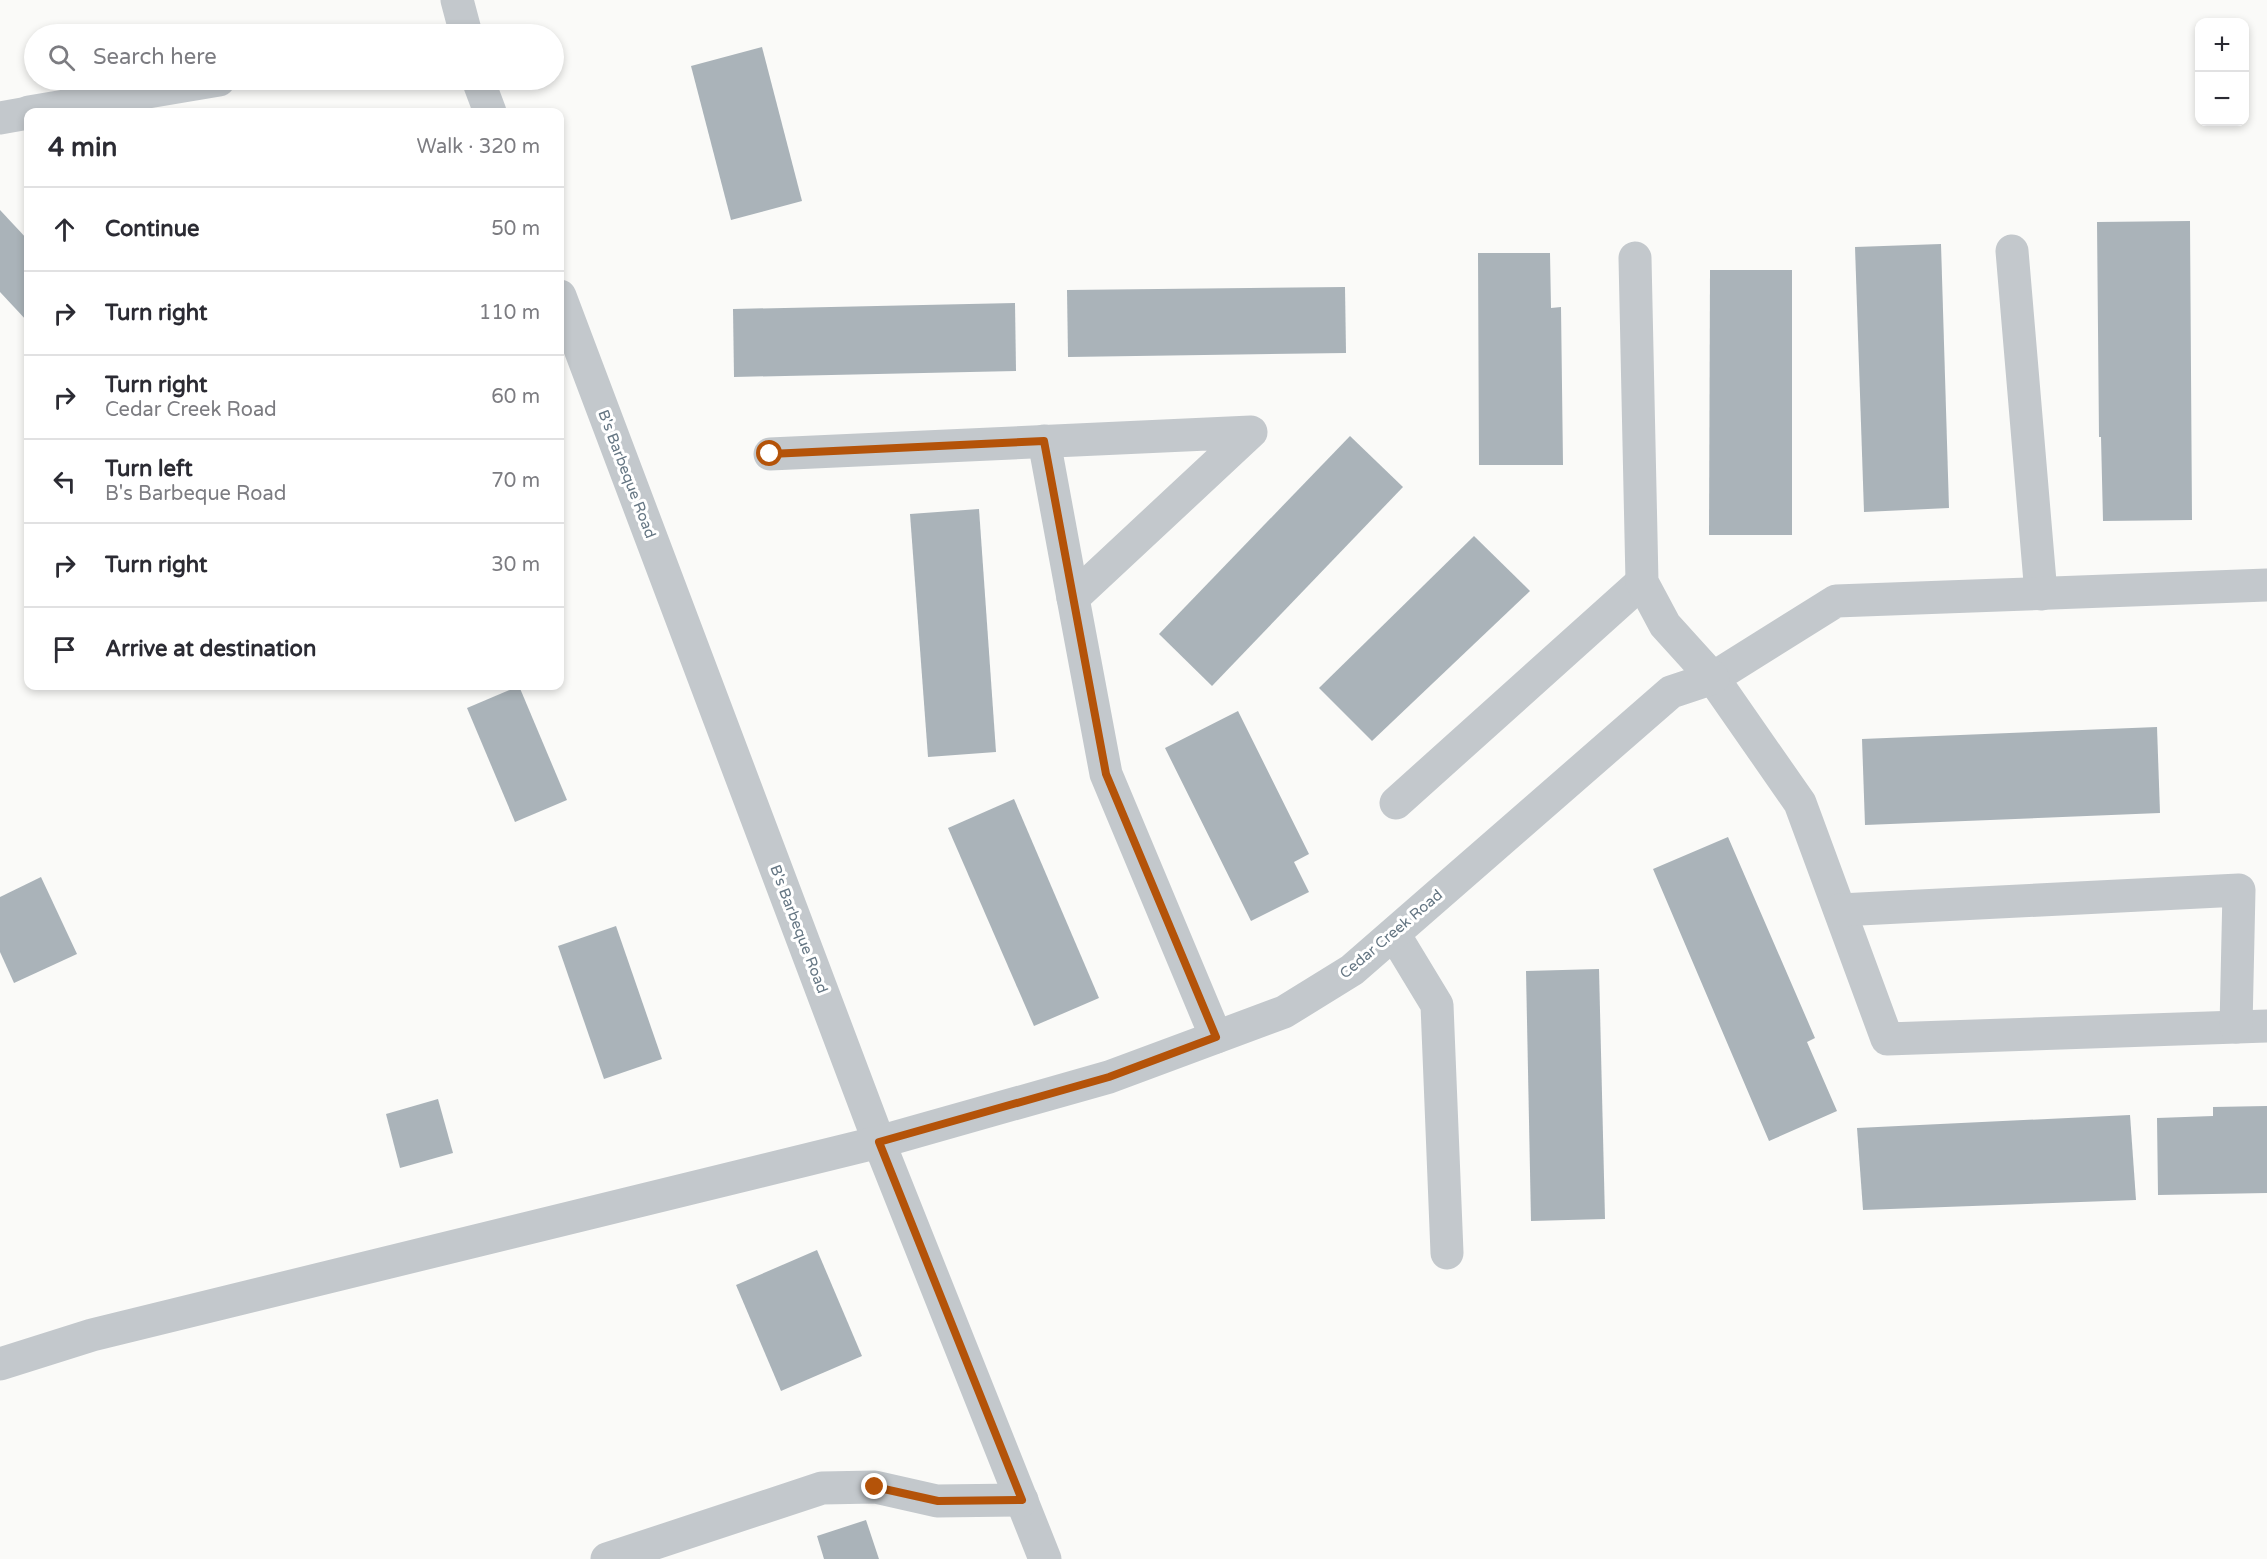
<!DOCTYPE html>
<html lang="en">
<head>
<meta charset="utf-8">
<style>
  :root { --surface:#fff; --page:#f2f2f3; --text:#2b2b33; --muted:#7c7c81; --line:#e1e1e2 }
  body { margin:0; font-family:"Varela Round",sans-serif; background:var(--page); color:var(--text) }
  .controls { position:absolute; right:18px; top:18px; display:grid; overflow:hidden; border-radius:12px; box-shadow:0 3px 9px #0003 }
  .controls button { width:54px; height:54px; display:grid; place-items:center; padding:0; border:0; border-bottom:2px solid var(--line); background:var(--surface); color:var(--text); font:30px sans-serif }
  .stop { position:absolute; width:18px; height:18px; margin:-14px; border:4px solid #b45309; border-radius:50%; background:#fff }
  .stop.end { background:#b45309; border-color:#fff; box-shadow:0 2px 6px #0008 }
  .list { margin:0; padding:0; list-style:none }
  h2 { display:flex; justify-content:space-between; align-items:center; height:78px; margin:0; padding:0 24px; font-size:26px }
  h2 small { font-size:20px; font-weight:400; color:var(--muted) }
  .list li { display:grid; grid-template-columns:39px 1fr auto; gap:18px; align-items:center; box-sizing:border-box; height:84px; padding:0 24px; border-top:2px solid var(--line) }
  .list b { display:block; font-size:22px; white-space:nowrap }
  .list p { margin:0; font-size:20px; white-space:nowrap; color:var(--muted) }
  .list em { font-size:20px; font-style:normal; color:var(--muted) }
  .icon { flex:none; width:33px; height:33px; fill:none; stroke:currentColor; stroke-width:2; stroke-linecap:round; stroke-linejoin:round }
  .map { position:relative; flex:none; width:2267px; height:1559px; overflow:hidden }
  .search { position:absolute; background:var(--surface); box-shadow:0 3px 9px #0003; left:24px; top:24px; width:540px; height:66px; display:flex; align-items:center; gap:15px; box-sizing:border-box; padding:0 21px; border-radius:33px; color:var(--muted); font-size:22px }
  .panel { position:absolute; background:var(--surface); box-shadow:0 3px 9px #0003; left:24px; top:108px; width:540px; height:582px; border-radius:12px }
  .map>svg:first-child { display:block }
  .building { fill:#aab3b9 }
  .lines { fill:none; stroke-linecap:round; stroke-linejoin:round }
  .minor { stroke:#c3c8cc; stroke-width:33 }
  .route { stroke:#b45309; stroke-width:8 }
  .labels { text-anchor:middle; stroke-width:6; stroke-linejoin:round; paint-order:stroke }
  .street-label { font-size:15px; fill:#657683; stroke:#fff }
</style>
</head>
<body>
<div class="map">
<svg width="2267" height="1559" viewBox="0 0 2267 1559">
  <rect width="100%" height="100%" fill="#fafaf8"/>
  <g class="building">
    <polygon points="762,47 802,201 731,220 691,66"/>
    <polygon points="0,210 28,240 28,322 0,292"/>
    <polygon points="2190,221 2192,520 2103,521 2101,437 2099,437 2097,222"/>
    <polygon points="1941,244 1949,508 1864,512 1855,247"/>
    <polygon points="1478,253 1550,253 1551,308 1561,307 1563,465 1479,465"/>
    <polygon points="1710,270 1792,270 1792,535 1709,535"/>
    <polygon points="1345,287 1346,353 1068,357 1067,290"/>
    <polygon points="1015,303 1016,371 734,377 733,309"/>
    <polygon points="1350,436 1403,487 1212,686 1159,634"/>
    <polygon points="979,509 996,752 928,757 910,514"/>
    <polygon points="1474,536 1530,591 1372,741 1319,688"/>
    <polygon points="519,686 567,800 515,822 467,708"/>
    <polygon points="1238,711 1309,854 1294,862 1309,892 1251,921 1165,748"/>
    <polygon points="2157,727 2160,813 1865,825 1862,739"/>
    <polygon points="1014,799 1099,998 1034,1026 948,828"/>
    <polygon points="1728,837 1815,1038 1807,1042 1837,1111 1769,1141 1653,869"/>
    <polygon points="41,877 77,954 14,983 0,952 0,897"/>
    <polygon points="616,926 662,1059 604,1079 558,946"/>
    <polygon points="1599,969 1605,1219 1531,1221 1526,971"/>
    <polygon points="438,1099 453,1153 400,1168 386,1114"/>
    <polygon points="2267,1106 2267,1193 2158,1195 2157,1118 2213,1116 2213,1107"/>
    <polygon points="2130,1115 2136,1200 1863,1210 1857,1128"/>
    <polygon points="817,1250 862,1356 781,1391 736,1285"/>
    <polygon points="866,1520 879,1559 824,1559 817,1536"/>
  </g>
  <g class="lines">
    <g class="minor">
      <polyline points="457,0 466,34"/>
      <polyline points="478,80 490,112"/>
      <polyline points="29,112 219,80"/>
      <polyline points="0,118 28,113"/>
      <polyline points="2012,251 2041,594"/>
      <polyline points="560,296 879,1142 1045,1559"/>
      <polyline points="1044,441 1073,598"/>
      <polyline points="770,454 1251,432 1073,598 1106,774 1216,1037"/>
      <polyline points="2267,585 1836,601 1713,678 1800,803 1887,1039 2267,1026"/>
      <polyline points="1396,803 1642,582"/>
      <polyline points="1840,910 2239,890 2236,1027"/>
      <polyline points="1394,934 1437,1005 1447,1253"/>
      <polyline points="0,1364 92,1335 879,1142 1109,1077 1284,1012 1352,970 1671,692 1713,678 1665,625 1642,582 1635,258"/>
      <polyline points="607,1559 822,1488 875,1487 937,1501 1022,1500"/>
    </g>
  </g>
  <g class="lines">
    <polyline class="route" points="770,454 1044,441 1106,774 1216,1037 1109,1077 879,1142 1022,1500 938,1501 875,1487"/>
  </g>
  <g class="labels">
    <g class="street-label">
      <text transform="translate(627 474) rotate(69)" y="5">B's Barbeque Road</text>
      <text transform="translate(799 929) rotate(69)" y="5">B's Barbeque Road</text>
      <text transform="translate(1391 934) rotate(-40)" y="5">Cedar Creek Road</text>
    </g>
  </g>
</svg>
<div class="controls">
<button>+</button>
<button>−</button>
</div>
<div class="stop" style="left:770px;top:454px"></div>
<div class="stop end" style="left:875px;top:1487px"></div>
<div class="search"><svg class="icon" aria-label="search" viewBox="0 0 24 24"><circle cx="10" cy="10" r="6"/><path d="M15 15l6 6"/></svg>Search here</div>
<section class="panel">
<h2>4 min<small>Walk · 320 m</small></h2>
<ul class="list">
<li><svg class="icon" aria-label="ahead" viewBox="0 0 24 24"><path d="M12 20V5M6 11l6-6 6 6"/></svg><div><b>Continue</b></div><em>50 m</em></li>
<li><svg class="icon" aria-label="right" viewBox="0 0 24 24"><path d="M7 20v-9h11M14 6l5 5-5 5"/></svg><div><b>Turn right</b></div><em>110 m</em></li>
<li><svg class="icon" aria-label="right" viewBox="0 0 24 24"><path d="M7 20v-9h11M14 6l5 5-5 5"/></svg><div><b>Turn right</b><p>Cedar Creek Road</p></div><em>60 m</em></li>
<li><svg class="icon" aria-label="left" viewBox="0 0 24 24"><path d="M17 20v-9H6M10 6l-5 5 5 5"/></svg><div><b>Turn left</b><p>B's Barbeque Road</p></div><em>70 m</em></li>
<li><svg class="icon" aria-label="right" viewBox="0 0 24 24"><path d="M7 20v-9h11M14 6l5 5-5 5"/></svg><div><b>Turn right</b></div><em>30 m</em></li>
<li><svg class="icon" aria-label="arrive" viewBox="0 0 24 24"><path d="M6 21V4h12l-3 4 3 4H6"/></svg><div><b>Arrive at destination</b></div></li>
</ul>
</section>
</div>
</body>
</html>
